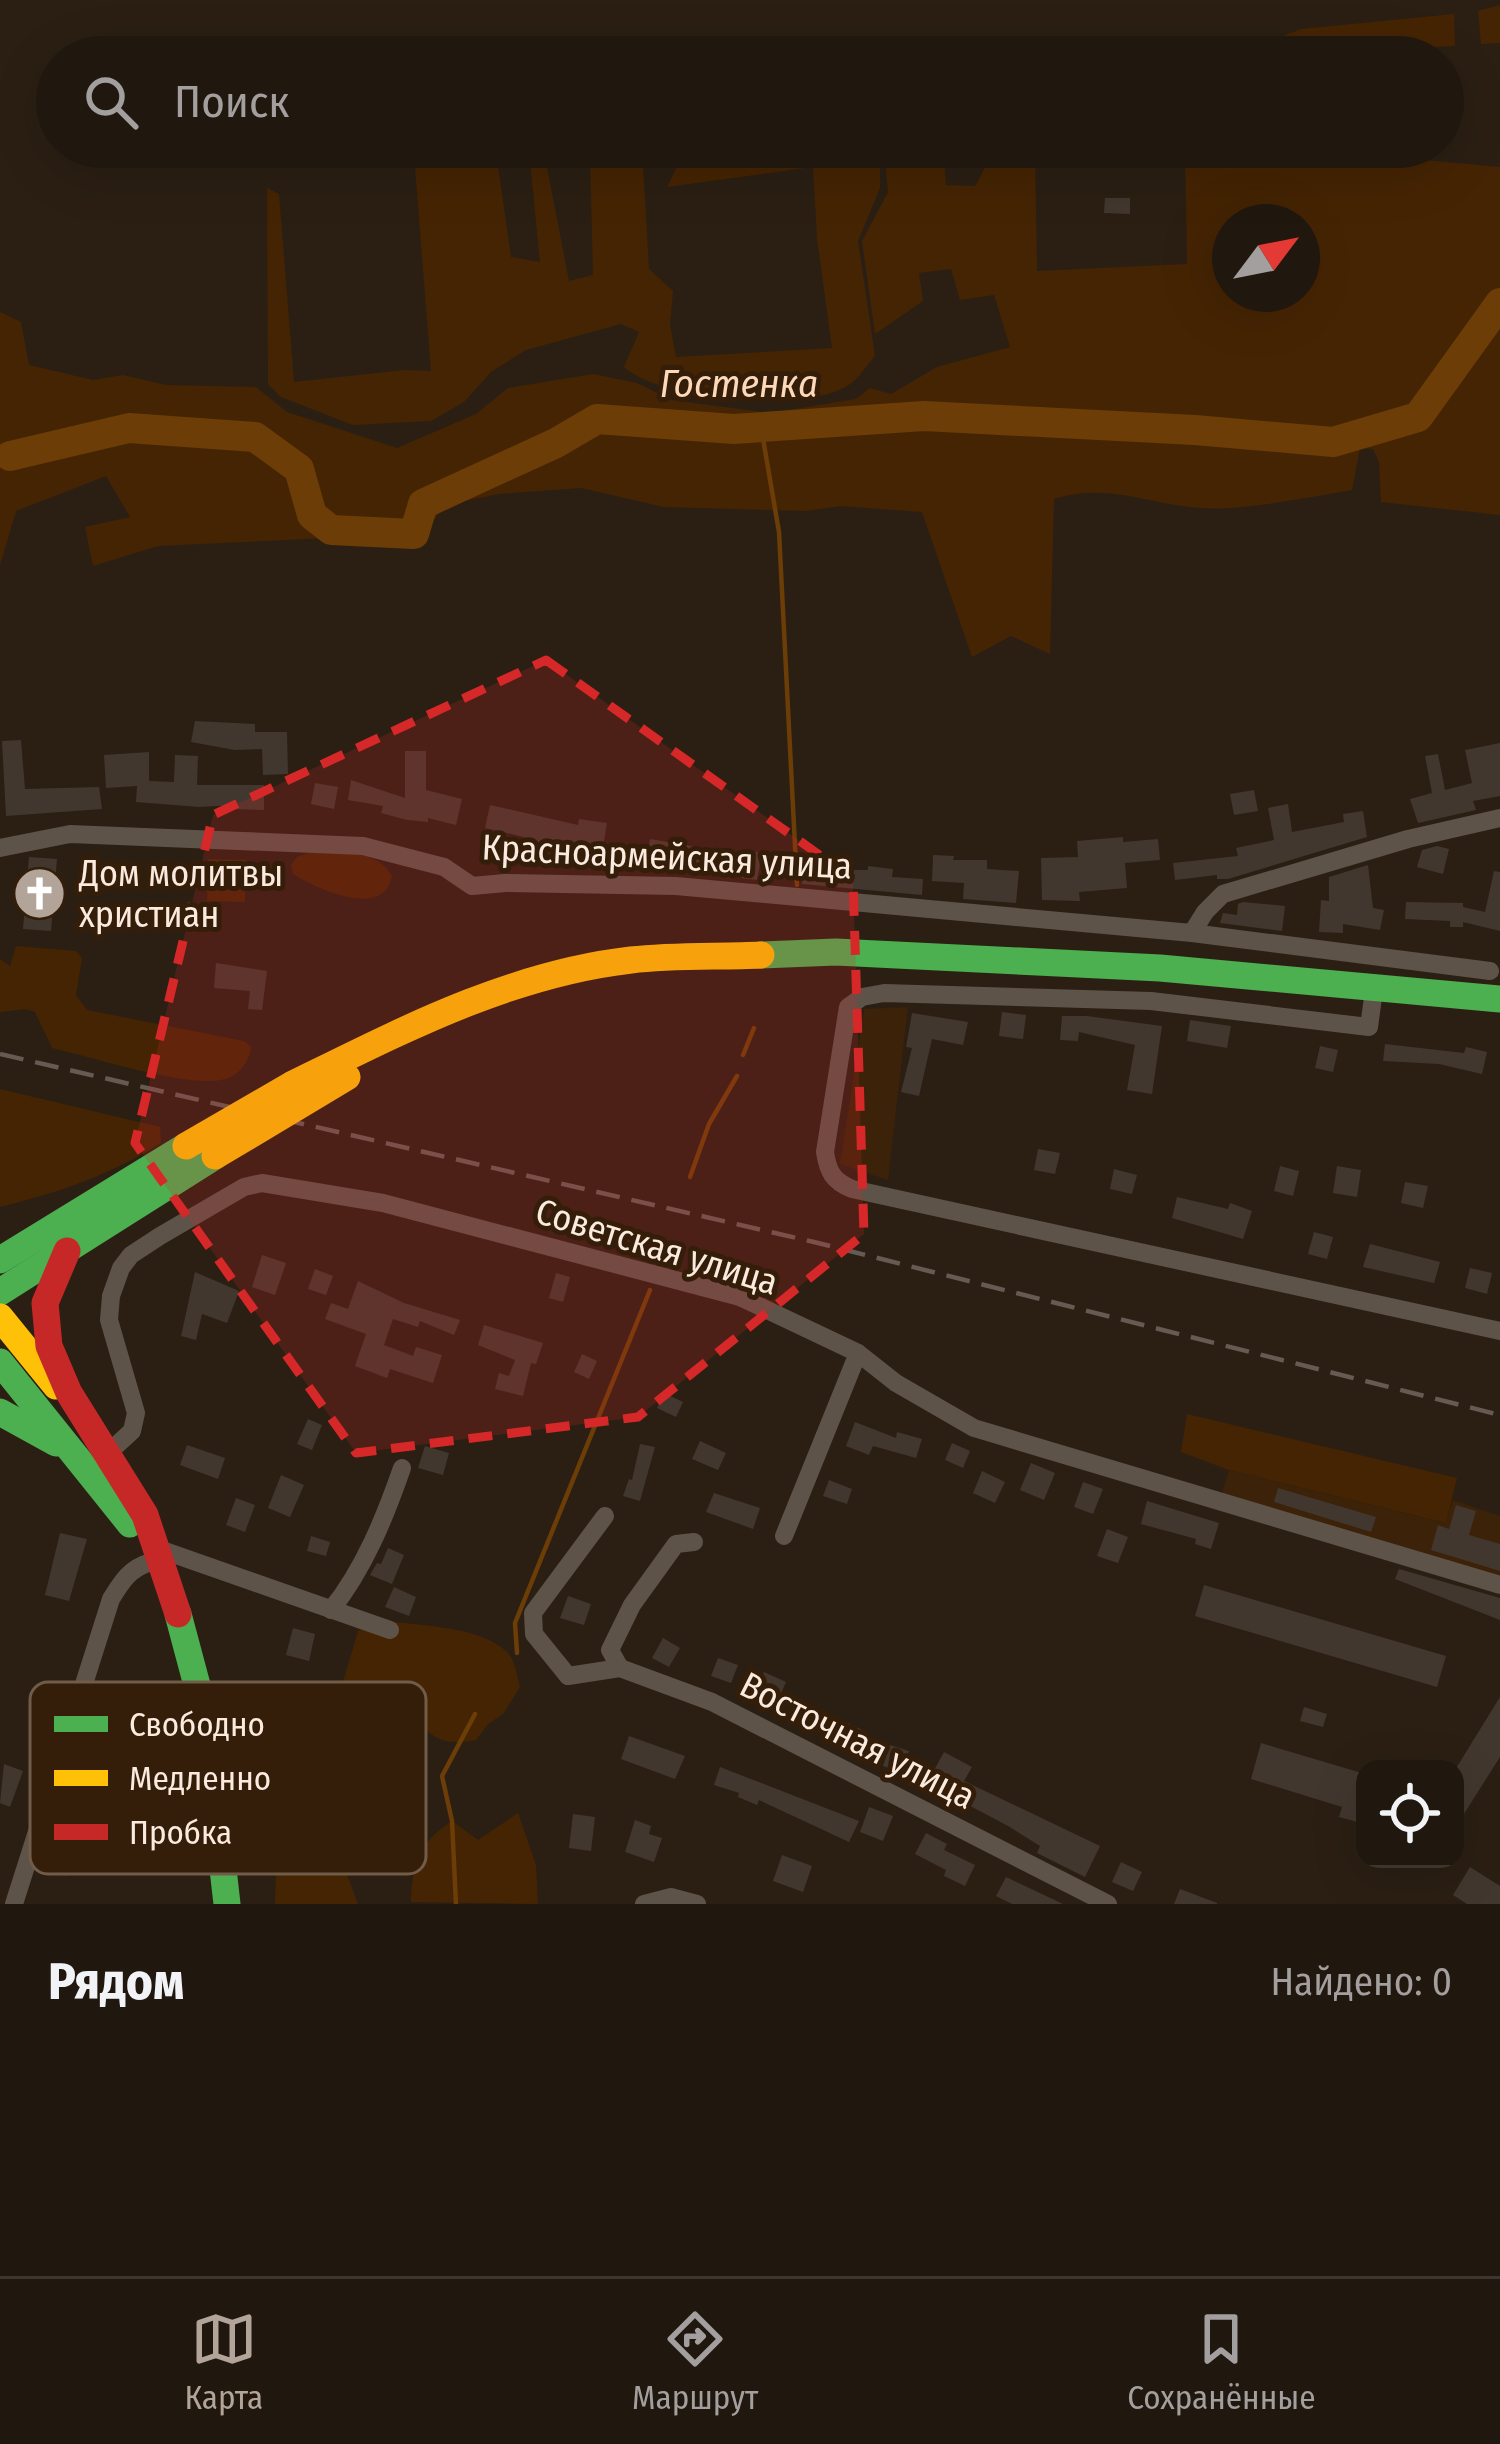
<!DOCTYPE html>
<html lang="ru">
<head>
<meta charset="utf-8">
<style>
  :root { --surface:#20170e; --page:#282017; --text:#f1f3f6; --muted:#a29f9e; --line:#3d362e; --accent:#b2a498 }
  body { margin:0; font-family:"Fira Sans Condensed",sans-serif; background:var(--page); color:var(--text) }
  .controls { position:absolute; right:36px; bottom:36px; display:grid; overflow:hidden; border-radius:24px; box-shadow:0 12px 48px #0002 }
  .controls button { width:108px; height:108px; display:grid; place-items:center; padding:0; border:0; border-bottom:3px solid var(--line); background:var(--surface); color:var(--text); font:60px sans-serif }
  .compass { position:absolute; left:1212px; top:204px; width:108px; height:108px; border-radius:50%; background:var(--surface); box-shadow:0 12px 48px #0002; rotate:58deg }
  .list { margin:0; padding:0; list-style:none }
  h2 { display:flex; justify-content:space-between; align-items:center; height:156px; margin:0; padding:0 48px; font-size:51px }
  h2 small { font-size:39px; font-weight:400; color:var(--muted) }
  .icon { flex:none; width:66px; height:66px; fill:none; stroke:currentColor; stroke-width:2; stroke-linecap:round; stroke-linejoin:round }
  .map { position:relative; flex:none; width:1500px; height:1904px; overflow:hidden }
  .search { position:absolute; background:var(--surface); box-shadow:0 12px 48px #0002; left:36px; right:36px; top:36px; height:132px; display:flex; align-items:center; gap:30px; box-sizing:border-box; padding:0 42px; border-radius:66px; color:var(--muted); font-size:45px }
  .sheet { height:372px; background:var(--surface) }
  nav { display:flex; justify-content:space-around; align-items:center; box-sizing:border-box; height:168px; border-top:3px solid var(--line); background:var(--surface); font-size:33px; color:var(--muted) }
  nav a { display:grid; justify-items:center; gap:6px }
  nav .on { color:var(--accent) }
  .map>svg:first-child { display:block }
  .built { fill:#3b2208 }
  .green { fill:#452403; fill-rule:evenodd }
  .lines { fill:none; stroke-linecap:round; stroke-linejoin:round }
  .stream { stroke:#6c3d07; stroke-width:4.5 }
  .river { stroke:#6c3d07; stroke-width:30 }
  .building { fill:#42372e }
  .street { stroke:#5d5349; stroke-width:18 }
  .fast { stroke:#4caf50; stroke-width:27 }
  .slow { stroke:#ffc107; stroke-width:27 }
  .jam { stroke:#c62828; stroke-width:27 }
  .rail { stroke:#655b53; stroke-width:4.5; stroke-dasharray:24 12; stroke-linecap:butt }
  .slow-bridge { stroke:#ffc107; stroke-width:27 }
  .marked { fill:#d62828; fill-opacity:0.2; stroke:#d62828; stroke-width:9; stroke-dasharray:24 15; stroke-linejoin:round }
  .labels { text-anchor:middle; stroke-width:10; stroke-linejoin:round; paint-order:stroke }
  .street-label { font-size:36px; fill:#fbebdf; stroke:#351e09 }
  .poi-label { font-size:36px; fill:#fbebdf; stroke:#351e09; text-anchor:start }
  .water-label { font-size:39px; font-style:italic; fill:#fed9b9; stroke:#351e09 }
  .key { fill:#351e09; stroke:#705c49; stroke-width:3 }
  .key-label { font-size:33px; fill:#fbebdf }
</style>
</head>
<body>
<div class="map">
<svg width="1500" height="1904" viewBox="0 0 1500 1904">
  <rect width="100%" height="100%" fill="#2b1f13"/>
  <g class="built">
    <polygon points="908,1007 888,1180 840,1164 864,1009"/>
    <polygon points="1229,1470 1445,1523 1453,1500 1500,1516 1500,1577 1221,1496"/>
  </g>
  <g class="green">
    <polygon points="1500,5 1500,43 1481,44 1478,11"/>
    <polygon points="1454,14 1455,46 1414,48 1414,57 1279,57 1280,37 1301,29"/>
    <path d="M707,147H880V188L858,241L875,356C867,365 859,378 850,384C808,414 661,401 624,367L639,332L621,324L526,350L491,372L464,402L431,421L353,425L281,397L268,384L267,188L279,194L294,382L404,370L431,371L415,167L497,159L511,257L540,262L530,161L546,162L569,281L593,275L590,153L642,148L649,269L673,291L670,325L676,357L832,348L817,238L813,167L667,187L684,152Z"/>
    <path d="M884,147H943L946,185L975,186L993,153L1013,151L1014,147H1035L1037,271L1187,264L1185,147H1422L1424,160L1500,167V515L1381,502L1379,462L1373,449L1360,448L1352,490C1310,497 1243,511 1202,508C1148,505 1109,482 1054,499L1050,654L1011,636L972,657L922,512L840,506L806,511L664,507L581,488L499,494L445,505L417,543L349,537L158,546L93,566L85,527L130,517L106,476L16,511L0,565V312L21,322L29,365L93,380L123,375L166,385L256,387L287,412L397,448L476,414L508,388L593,374L637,383L672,400L770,413L856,399L870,388L891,394L937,367L1010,347L994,295L960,300L951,269L919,273L923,301L875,334L862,241L888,192ZM1302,222V294H1230V222Z"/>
    <path d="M314,851C341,853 377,849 392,876C384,920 317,889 293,874L291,865L297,857Z"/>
    <polygon points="208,859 246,860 245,902 207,901"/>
    <path d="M16,946L76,951L82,958L76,995L87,1010L244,1041L251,1047C249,1063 238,1077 221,1080C184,1087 92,1057 52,1048L35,1012L26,1009L0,1012V959L10,966Z"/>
    <path d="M0,1089L160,1127L161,1143C105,1177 63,1191 0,1207Z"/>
    <polygon points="1187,1414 1457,1478 1446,1523 1229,1470 1181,1452"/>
    <path d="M375,1620C411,1625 479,1625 506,1651C515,1659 517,1676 520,1687L503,1714L488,1724L476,1740C422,1750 432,1720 396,1709C373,1703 361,1714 338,1699L358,1631Z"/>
    <polygon points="280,1726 348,1731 351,1787 340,1856 358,1904 275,1904"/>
    <path d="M518,1813L536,1865L538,1904L411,1902C412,1864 419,1842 452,1821L478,1840Z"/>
  </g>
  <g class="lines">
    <g class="stream">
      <polyline points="761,427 779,532 797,885"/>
      <polyline points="743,1055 754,1028"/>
      <polyline points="690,1177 709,1124 737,1076"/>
      <polyline points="517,1653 515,1623 650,1290"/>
      <polyline points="456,1904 452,1821 442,1776 475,1714"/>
    </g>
    <polyline class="river" points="10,456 129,428 255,437 299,469 312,515 331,530 414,534 423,504 556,443 597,419 734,429 924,416 1195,430 1333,442 1418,417 1500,303"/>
  </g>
  <g class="building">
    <polygon points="1105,198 1130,198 1130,214 1104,213"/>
    <polygon points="195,721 255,724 255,732 287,732 288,774 263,775 262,749 235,750 191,742"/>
    <polygon points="21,740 25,789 99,787 102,809 6,816 2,741"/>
    <polygon points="1500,743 1500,796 1473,801 1476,810 1418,823 1410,799 1432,793 1425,756 1438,754 1445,790 1472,783 1465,750"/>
    <polygon points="405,751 426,751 426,790 462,799 456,825 428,818 428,822 407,820 381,813 383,806 348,800 351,780 405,798"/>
    <polygon points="149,752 149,781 174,782 175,755 198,756 197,785 264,785 264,810 234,809 234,805 199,807 136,802 137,786 106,788 104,755"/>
    <polygon points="315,783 338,787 334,809 311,804"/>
    <polygon points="1254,790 1258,811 1234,815 1230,794"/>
    <polygon points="1288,804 1292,832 1344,822 1343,814 1363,811 1367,837 1228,879 1217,879 1217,875 1175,880 1173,863 1238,856 1236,848 1274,840 1268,808"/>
    <polygon points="490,805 578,825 579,819 607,823 601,859 523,841 524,837 485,828"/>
    <polygon points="1123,837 1123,842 1158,839 1160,860 1125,863 1127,888 1079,892 1080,901 1042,900 1041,858 1078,857 1077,841"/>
    <polygon points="650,839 739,854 740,849 762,853 757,880 646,866"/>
    <polygon points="1437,846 1449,849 1443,874 1417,867 1422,850"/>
    <polygon points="933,855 954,856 953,860 987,860 987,869 1019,871 1016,903 963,899 964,883 932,881"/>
    <polygon points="29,857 57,859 51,931 23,929"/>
    <polygon points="803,859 828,861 827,870 868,870 868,866 893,869 892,877 923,879 922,895 802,884"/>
    <polygon points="1368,865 1373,908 1384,910 1380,930 1343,924 1343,933 1319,932 1321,900 1329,901 1329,877"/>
    <polygon points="1494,871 1500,872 1500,931 1463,922 1463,927 1450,927 1450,921 1405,919 1406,902 1463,903 1463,907 1485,912"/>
    <polygon points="1243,902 1285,906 1282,931 1220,923 1223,913 1237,915 1238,904"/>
    <polygon points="216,963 267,971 262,1010 248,1009 250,991 214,988"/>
    <polygon points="1002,1012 1026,1015 1023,1039 999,1036"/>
    <polygon points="912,1013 968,1022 963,1045 932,1039 919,1096 901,1092 912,1048 906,1047"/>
    <polygon points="1062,1016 1087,1016 1162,1026 1152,1094 1127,1090 1135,1045 1079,1032 1078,1041 1060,1040"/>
    <polygon points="1190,1020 1231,1026 1227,1048 1187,1041"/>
    <polygon points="1385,1044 1464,1053 1466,1047 1487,1052 1482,1074 1439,1064 1383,1061"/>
    <polygon points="1320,1046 1338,1050 1333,1072 1315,1068"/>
    <polygon points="1038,1149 1060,1153 1055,1174 1034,1170"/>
    <polygon points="1280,1166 1299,1171 1293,1196 1274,1191"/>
    <polygon points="1337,1166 1361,1170 1357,1197 1333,1193"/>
    <polygon points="1114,1169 1137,1175 1132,1194 1110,1189"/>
    <polygon points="1405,1182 1428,1186 1423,1208 1401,1203"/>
    <polygon points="1177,1197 1228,1209 1230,1203 1252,1211 1243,1239 1172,1218"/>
    <polygon points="1314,1232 1333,1237 1327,1259 1308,1254"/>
    <polygon points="1370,1244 1440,1262 1434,1283 1363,1267"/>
    <polygon points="262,1255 286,1263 275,1295 252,1287"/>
    <polygon points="1470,1268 1492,1273 1487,1294 1465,1288"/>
    <polygon points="315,1269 333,1276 326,1295 308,1289"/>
    <polygon points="195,1272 239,1291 227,1323 202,1314 196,1340 181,1336"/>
    <polygon points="556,1273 570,1277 563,1302 549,1298"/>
    <polygon points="358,1281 404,1303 460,1320 454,1335 420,1321 418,1327 393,1319 384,1345 413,1356 416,1347 442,1355 433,1383 390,1369 387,1378 355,1366 366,1334 325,1319 331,1303 348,1309"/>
    <polygon points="484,1325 543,1343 536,1364 531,1363 523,1396 495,1389 499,1373 509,1376 515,1360 478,1345"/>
    <polygon points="582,1354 597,1361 589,1379 574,1372"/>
    <polygon points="664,1393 683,1402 676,1417 657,1408"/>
    <polygon points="308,1419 322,1425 312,1450 297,1444"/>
    <polygon points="855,1422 896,1438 897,1432 922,1439 916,1458 873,1446 869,1455 846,1446"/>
    <polygon points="700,1441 726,1453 718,1470 692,1459"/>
    <polygon points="952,1443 970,1451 963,1468 945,1460"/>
    <polygon points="640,1444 655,1447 640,1501 623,1496 629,1479 632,1480"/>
    <polygon points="187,1445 225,1458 218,1479 180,1465"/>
    <polygon points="425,1446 449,1453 443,1475 418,1468"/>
    <polygon points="1031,1463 1055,1473 1044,1500 1020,1490"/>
    <polygon points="982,1471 1005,1482 995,1503 973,1493"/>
    <polygon points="281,1475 304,1485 290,1517 268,1508"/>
    <polygon points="829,1480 852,1489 847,1504 823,1496"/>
    <polygon points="1083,1482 1103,1489 1093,1514 1074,1507"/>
    <polygon points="1278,1488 1376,1517 1371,1532 1274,1502"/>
    <polygon points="714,1493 760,1508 753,1529 706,1512"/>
    <polygon points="236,1498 255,1505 245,1532 226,1525"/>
    <polygon points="1147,1501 1219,1523 1211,1549 1195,1544 1196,1539 1141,1524"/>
    <polygon points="1456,1505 1476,1511 1469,1535 1500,1544 1500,1571 1431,1550 1438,1525 1449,1529"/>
    <polygon points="1107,1529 1128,1537 1118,1563 1097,1556"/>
    <polygon points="60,1533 87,1539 69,1601 45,1595"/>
    <polygon points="311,1536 330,1542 326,1556 307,1551"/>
    <polygon points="388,1548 404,1555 392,1584 370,1575 377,1563 381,1564"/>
    <polygon points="1399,1569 1500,1598 1500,1620 1395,1579"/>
    <polygon points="1204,1585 1446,1656 1437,1687 1195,1616"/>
    <polygon points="394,1587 416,1597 409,1616 385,1607"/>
    <polygon points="568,1596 591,1604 584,1625 560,1618"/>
    <polygon points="293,1628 315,1634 309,1661 286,1655"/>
    <polygon points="663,1638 680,1648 669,1667 652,1658"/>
    <polygon points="718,1658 738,1665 731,1683 711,1676"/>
    <polygon points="764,1672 786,1682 775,1707 752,1697"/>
    <polygon points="1500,1697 1500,1757 1455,1828 1455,1770"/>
    <polygon points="811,1707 865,1731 858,1750 804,1725"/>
    <polygon points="1304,1707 1327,1714 1323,1727 1300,1721"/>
    <polygon points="629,1736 685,1756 675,1779 621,1759"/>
    <polygon points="1261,1743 1365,1774 1365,1824 1339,1817 1342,1807 1251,1779"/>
    <polygon points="890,1745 909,1751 901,1772 883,1766"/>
    <polygon points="944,1752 972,1767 964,1781 1100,1846 1085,1877 1037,1853 1040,1846 1008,1826 927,1783"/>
    <polygon points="4,1764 23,1771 10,1807 0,1803"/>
    <polygon points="720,1767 859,1821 849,1842 759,1800 757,1805 738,1797 739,1793 714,1785"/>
    <polygon points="869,1807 893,1816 883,1841 860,1832"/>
    <polygon points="573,1814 595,1817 591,1851 569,1848"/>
    <polygon points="635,1820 651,1826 649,1834 662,1838 654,1862 625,1852"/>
    <polygon points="926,1833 947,1844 944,1850 975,1865 965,1886 944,1876 946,1870 915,1854"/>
    <polygon points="53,1845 75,1854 66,1876 44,1868"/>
    <polygon points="782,1855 812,1866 803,1892 773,1881"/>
    <polygon points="1121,1862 1142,1872 1133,1891 1112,1882"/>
    <polygon points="1470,1867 1500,1886 1500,1904 1467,1904 1453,1895"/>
    <polygon points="1006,1877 1063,1904 1012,1904 996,1896"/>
    <polygon points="1180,1889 1217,1903 1217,1904 1174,1904"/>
  </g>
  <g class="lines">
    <g class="street">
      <polyline points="0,848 70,834 363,846 444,867 472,886 505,883 676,886 1192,933 1205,912 1223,894 1408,839 1500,818"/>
      <polyline points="1192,933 1490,971"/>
      <path d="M1374,990L1369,1027L1151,1001L884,993L862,997L848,1007L825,1152C828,1172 833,1181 852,1189L1500,1331"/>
      <polyline points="108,1453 132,1431 136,1413 109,1320 111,1296 121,1268 131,1255 160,1236 244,1187 262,1183 383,1203 740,1297 858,1353 896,1383 974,1428 1500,1585"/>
      <polyline points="605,1516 533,1613 534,1634 568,1676 620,1668 712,1702 1108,1904"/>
      <polyline points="784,1536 858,1353"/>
      <polyline points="162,1550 390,1630"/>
      <path d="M331,1610C364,1569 385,1517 402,1468"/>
      <polyline points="620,1668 610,1650 632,1605 676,1544 694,1542"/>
      <path d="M14,1904L111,1599C122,1581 130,1568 151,1562"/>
      <polyline points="644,1904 671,1897 697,1904"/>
    </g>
    <g class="fast">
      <polyline points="761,955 836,952 1160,968 1500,999"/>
      <polyline points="0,1260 186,1146"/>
      <polyline points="0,1292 215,1156"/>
      <polyline points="0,1362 130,1524"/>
      <polyline points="0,1412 56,1443"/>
      <polyline points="178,1614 206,1719 227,1904"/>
    </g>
    <g class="slow">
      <path d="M293,1084C401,1031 509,974 631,960C673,955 718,957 761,955"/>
      <polyline points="0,1317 56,1386"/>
    </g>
    <polyline class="jam" points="67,1251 45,1303 49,1346 69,1393 145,1515 178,1614"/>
    <polyline class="rail" points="0,1054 814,1242 1500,1415"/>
    <g class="slow-bridge">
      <polyline points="186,1146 293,1084"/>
      <polyline points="215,1156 347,1077"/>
    </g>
  </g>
  <path class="marked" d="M546,660L853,879L864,1234L638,1417L356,1453L135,1143L213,815Z"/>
  <defs>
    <symbol id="church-disc" viewBox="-11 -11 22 22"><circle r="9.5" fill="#b2a498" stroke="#351e09"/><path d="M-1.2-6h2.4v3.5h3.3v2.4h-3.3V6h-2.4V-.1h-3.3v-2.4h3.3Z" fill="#fff"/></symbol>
  </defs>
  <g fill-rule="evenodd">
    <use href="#church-disc" x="10" y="864" width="59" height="59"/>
  </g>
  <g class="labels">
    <g class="street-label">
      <text transform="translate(667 856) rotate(3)" y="13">Красноармейская улица</text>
      <text transform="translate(657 1246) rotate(17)" y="13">Советская улица</text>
      <text transform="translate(858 1740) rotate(27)" y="13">Восточная улица</text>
    </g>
    <g class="poi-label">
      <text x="79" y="886">Дом молитвы<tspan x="79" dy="41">христиан</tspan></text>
    </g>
    <g class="water-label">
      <text x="739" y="397">Гостенка</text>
    </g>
  </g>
  <rect x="30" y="1682" width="396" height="192" rx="18" class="key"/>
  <rect x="54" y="1716" width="54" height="16" fill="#4caf50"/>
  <rect x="54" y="1770" width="54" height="16" fill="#ffc107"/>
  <rect x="54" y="1824" width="54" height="16" fill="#c62828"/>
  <g class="key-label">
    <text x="129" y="1736">Свободно</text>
    <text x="129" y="1790">Медленно</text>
    <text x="129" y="1844">Пробка</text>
  </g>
</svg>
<div class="controls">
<button><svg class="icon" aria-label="locate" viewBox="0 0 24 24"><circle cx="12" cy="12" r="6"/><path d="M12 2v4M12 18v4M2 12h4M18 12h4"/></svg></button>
</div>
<svg class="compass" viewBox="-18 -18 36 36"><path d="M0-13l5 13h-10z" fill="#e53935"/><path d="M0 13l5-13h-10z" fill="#a29f9e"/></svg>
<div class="search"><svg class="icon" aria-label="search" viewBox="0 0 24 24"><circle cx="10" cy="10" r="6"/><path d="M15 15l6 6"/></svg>Поиск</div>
</div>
<section class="sheet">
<h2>Рядом<small>Найдено: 0</small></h2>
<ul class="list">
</ul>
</section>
<nav>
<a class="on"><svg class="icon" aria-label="map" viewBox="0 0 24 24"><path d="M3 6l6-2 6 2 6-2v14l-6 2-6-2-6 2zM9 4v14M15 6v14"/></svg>Карта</a>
<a><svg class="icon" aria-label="directions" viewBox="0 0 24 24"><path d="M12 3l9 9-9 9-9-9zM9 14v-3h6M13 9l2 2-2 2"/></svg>Маршрут</a>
<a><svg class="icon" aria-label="saved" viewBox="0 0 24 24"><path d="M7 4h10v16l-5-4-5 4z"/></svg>Сохранённые</a>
</nav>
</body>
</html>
